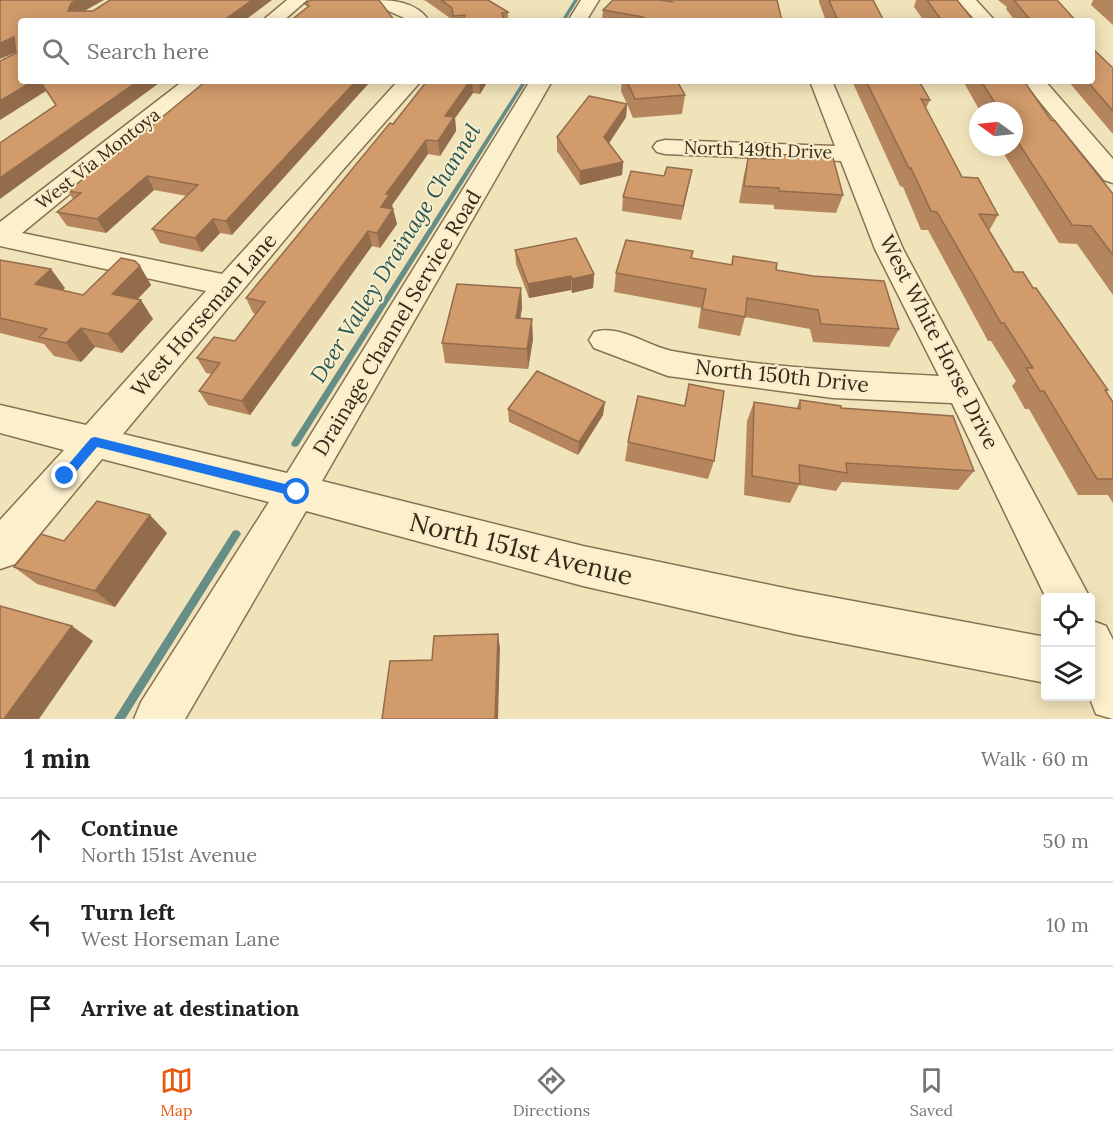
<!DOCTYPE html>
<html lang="en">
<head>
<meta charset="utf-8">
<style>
  :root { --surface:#fff; --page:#f6f6f6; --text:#222; --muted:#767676; --line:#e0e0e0; --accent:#ea580c }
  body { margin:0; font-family:Lora,serif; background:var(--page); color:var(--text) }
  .controls { position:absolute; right:18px; bottom:18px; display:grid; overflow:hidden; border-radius:6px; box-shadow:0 3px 15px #0003 }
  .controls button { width:54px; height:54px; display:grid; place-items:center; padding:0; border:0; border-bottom:2px solid var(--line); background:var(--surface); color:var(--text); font:30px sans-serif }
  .compass { position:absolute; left:969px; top:102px; width:54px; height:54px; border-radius:50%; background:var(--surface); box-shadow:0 3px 15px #0003; rotate:285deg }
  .stop { position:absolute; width:18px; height:18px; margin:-14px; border:4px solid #1a73e8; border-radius:50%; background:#fff }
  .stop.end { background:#1a73e8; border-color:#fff; box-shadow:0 2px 6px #0008 }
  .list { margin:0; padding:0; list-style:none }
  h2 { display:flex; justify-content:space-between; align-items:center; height:78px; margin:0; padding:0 24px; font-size:26px }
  h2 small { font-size:20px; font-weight:400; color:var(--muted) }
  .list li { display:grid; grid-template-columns:39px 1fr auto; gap:18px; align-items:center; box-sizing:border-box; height:84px; padding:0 24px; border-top:2px solid var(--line) }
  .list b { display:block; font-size:22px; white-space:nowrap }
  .list p { margin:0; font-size:20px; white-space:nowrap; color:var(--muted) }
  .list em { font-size:20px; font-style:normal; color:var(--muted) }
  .icon { flex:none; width:33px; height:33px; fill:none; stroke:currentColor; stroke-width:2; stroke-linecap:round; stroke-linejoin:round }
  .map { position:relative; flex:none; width:1113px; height:719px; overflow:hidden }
  .search { position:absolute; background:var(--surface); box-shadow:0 3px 15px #0003; left:18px; right:18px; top:18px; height:66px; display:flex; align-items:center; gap:15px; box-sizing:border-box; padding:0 21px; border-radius:6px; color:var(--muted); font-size:22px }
  .sheet { height:330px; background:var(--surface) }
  nav { display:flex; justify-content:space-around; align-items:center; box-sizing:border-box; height:84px; border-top:2px solid var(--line); background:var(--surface); font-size:16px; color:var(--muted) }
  nav a { display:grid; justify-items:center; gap:3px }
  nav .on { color:var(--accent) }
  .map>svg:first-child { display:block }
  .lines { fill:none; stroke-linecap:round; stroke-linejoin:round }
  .stream { fill:#668e86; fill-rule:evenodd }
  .minor-casing { stroke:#887153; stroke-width:3 }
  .minor { fill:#fcefcc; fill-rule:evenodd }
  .wall { fill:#b5855d }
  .shaded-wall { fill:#936c4c }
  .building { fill:#d29b6c; stroke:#936c4c; stroke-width:1.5 }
  .route { fill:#1a73e8 }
  .labels { text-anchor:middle; stroke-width:4.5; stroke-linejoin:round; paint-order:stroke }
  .far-street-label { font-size:18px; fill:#362819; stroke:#f8ecc9 }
  .street-label { font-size:21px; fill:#362819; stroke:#f8ecc9 }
  .water-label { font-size:22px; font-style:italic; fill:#275756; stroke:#f8ecc9 }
  .near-street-label { font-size:26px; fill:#362819; stroke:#f8ecc9 }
</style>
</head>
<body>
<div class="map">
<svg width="1113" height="719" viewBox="0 0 1113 719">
  <rect width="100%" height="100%" fill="#f1e3b9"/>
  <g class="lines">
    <g class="stream">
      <polygon points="574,0 578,0 565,21 561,21"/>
      <polygon points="523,81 527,81 298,446 295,447 292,446 291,444 292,442"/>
      <polygon points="236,530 239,531 241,534 239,537 125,719 114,719 233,531"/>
    </g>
    <defs>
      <g id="minor">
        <polygon points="287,0 307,0 283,21 262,21"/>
        <path d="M370,0C392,0 416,1 429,21H411L373,4Z"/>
        <polygon points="581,0 599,0 586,21 568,21"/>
        <polygon points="957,0 976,0 995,21 976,21"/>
        <polygon points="183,81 207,81 22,233 222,274 398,81 421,81 341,172 123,434 287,473 530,81 552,81 322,481 583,546 794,590 1046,637 1046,683 794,634 583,586 306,511 185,719 134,719 141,702 269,502 102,459 15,564 0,569 0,520 64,450 0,433 0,405 86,425 206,291 0,246 0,222"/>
        <path d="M810,81H832L903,249L1090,598H1046L952,403L833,398L668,376L594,348L589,340L594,332C620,324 647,346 672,351C760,367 850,372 939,376L875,249L841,161L665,154L657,152L653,147L657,142L665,140L835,146Z"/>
        <polygon points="1023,81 1045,81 1113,159 1113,183 1104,180"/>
        <polygon points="1090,620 1106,626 1113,640 1113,719 1096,714 1089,696"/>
      </g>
    </defs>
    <use href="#minor" class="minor-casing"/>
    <use href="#minor" class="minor"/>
  </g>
  <g class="wall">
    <polygon points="423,0 488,0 508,12 508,21 454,21 426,1"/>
    <polygon points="613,0 777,0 782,21 602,21 603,10"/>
    <polygon points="819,0 873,0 884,21 826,21 819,2"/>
    <polygon points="916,0 957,0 974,21 924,21 914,7"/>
    <polygon points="998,0 1057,0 1076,21 1015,21 1006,9 1007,7"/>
    <polygon points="1093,0 1113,0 1113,25 1091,5"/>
    <polygon points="1113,68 1113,133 1112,133 1068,81 1092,81"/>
    <polygon points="206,81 232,235 220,233 202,252 160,243 152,229 187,196 154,190 106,233 67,226 57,212 73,199 68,191 116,155"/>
    <polygon points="427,81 488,81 480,94 473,93 455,118 456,131 440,156 428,154 392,205 397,224 380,248 372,246 250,415 208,405 199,391 212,374 206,373 197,358 235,341 256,314 253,313 246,298 393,124"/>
    <polygon points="622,81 677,81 685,95 682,114 633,118 627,104 626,117 609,143 623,162 622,175 580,185 557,151 557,137 627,104 621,91"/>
    <polygon points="852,81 919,81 930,100 926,108 962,177 998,215 989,231 1014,272 1033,288 1108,390 1106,392 1113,402 1113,503 1108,495 1078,495 1029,409 1025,409 1012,386 1016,381 991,341 988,341 928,230 921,230 903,187 900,186"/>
    <polygon points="963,81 1024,81 1051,120 1113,194 1113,295 1077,244 1059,243 1004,154 999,154 994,147 1014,147 1014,111 980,111"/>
    <polygon points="773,154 843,195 836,213 774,209 774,205 739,203 744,175 748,158 771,159"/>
    <polygon points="692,170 681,220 622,211 623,197 664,176"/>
    <polygon points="515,250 594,274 593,288 572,293 571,290 529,298 516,264"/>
    <polygon points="733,256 776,270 899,329 889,347 813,342 810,329 745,317 740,336 698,328 701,308 614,292 616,273 691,258 731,265"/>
    <polygon points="0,260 65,288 63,290 83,295 140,266 151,285 137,300 153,319 122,353 95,347 81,362 54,356 44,344 0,333"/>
    <polygon points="521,288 522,308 520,318 533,339 528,369 445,363 442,343"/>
    <polygon points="689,384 714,461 708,479 625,461 628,442 684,406"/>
    <polygon points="800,400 841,408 974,471 958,490 842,482 836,491 799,485 790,503 744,495 747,421 754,402 796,409"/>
    <polygon points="508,409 603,415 578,455 509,422"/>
    <polygon points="167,533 115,607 37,584 14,567 64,541"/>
  </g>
  <g class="shaded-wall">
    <polygon points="77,0 104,0 77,15 68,11 71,3"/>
    <polygon points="252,0 272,0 244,21 223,21"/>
    <polygon points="14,37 21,50 0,59 0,43"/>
    <polygon points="33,81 40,81 46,91 0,120 0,101"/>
    <polygon points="138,81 162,81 0,199 0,178"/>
    <polygon points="356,81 371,81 232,235 226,221"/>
    <polygon points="470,81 472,81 473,93 455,118 456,131 440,156 438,141 445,116"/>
    <polygon points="479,81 488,81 480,94"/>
    <polygon points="627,104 626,117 604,151 604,137"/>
    <polygon points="426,140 428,154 392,205 393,209 381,207 386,194"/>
    <polygon points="623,162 622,175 580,185 580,171"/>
    <polygon points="692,170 689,184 681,220 683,206"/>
    <polygon points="147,176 154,190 106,233 97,219"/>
    <polygon points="393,209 397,224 380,248 377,233"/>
    <polygon points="213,219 220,233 202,252 195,238"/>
    <polygon points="368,231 372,246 250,415 242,401"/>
    <polygon points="140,266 151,285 124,313 112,294"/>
    <polygon points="51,269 65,288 49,303 35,284"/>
    <polygon points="594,274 593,288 572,293 572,279"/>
    <polygon points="571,276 571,290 529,298 528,284"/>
    <polygon points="521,288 522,308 517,338 516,318"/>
    <polygon points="141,300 153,319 122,353 108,334"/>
    <polygon points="532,319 533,339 528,369 527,349"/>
    <polygon points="81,328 95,347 81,362 66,343"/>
    <polygon points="605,402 603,415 578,455 579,442"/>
    <polygon points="150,515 167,533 115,607 95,591"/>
    <polygon points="72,626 93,641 39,719 4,719"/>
    <polygon points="498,634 500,648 498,719 495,719"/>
  </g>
  <g class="building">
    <polygon points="0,0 77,0 71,3 68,11 93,11 110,0 252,0 223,21 21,21 21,81 33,81 0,101 0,61 16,53 14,37 0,43"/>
    <polygon points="311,0 379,0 395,21 290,21 309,6 305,4"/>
    <polygon points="441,0 488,0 508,12 502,13 504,21 463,21 465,15 453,16 452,8"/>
    <polygon points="613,0 660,0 672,2 670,0 777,0 782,21 633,21 643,17 603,10"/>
    <polygon points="829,0 873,0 884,21 838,21"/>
    <polygon points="927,0 957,0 974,21 942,21"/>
    <polygon points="1014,0 1057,0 1076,21 1031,21"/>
    <polygon points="1092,48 1113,68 1113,111 1087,81 1092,81"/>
    <polygon points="40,81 138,81 0,178 0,143 56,105"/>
    <polygon points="206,81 356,81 226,221 213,219 195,238 152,229 198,185 147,176 97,219 57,212 81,193 68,191 113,155 116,155"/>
    <polygon points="427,81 470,81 445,116 454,117 438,141 426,140 386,194 390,194 381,207 393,209 377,233 368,231 242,401 199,391 220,363 197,358 214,337 235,341 265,302 246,298 390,123 393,124"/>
    <polygon points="627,81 677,81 685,95 635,99"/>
    <polygon points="866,81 919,81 930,100 921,99 962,177 978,178 998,215 979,214 1014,272 1023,272 1033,288 1036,288 1108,390 1105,390 1113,402 1113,479 1097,479 1044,391 1040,391 1026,368 1033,368 1004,323 1001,323 937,212 931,211 911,168 909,168"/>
    <polygon points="981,81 1024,81 1051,120 1055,121 1113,194 1113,255 1091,226 1072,225 1014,136 1014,111 992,111 988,106 997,106"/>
    <polygon points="589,96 627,104 604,137 623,162 580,171 557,137"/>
    <polygon points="773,154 833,158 843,195 779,191 779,188 744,186 748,158 774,159"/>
    <polygon points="667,167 692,170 683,206 623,197 631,171 664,176"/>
    <polygon points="576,238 594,274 572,279 571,276 528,284 515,250"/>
    <polygon points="626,240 693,251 691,258 732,265 733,256 777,263 776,270 813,276 884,281 899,329 821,324 818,310 747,298 745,317 702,309 706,289 616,273"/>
    <polygon points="121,258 135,261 140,266 112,294 141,300 108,334 81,328 66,343 39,337 47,329 0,318 0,260 51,269 35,284 83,295"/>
    <polygon points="457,284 521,288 516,318 532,319 527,349 442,343"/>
    <polygon points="537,371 605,402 579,442 508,409"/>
    <polygon points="689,384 724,391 714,461 628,442 638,396 685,406"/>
    <polygon points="800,400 841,406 841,408 953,416 974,471 846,463 847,473 799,465 800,484 752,476 754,402 800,409"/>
    <polygon points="97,501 150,515 95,591 14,567 41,534 64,541"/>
    <polygon points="0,606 72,626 4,719 0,719"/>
    <polygon points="498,634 495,719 382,719 390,661 432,660 434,636"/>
  </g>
  <polygon class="route" points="95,437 297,487 303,492 297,497 97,447 69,480 61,480 61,473 91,438"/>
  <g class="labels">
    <g class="far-street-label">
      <text transform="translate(758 150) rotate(2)" y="6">North 149th Drive</text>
      <text transform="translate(98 159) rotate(-38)" y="6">West Via Montoya</text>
    </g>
    <g class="street-label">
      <text transform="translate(204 315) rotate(-49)" y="7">West Horseman Lane</text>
      <text transform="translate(397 323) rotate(-59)" y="7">Drainage Channel Service Road</text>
      <text transform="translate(939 342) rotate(63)" y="7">West White Horse Drive</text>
      <text transform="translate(782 376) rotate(6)" y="7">North 150th Drive</text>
    </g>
    <g class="water-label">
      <text transform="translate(395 253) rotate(-58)" y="8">Deer Valley Drainage Channel</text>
    </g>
    <g class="near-street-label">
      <text transform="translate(521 549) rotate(14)" y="9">North 151st Avenue</text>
    </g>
  </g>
</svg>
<div class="controls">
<button><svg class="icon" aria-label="locate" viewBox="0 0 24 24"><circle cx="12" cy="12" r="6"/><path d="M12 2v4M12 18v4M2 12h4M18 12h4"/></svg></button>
<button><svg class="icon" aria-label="layers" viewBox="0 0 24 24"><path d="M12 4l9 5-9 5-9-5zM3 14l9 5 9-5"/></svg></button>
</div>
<svg class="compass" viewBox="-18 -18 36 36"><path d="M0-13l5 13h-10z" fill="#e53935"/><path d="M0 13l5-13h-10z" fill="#767676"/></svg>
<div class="stop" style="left:297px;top:492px"></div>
<div class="stop end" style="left:65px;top:476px"></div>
<div class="search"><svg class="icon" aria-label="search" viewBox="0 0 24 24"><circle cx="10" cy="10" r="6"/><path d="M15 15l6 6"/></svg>Search here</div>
</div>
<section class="sheet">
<h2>1 min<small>Walk · 60 m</small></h2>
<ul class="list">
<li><svg class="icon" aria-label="ahead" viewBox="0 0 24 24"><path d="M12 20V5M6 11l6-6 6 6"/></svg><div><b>Continue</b><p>North 151st Avenue</p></div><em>50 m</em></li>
<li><svg class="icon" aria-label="left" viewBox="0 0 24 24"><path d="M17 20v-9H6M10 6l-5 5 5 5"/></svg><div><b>Turn left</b><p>West Horseman Lane</p></div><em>10 m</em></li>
<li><svg class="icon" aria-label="arrive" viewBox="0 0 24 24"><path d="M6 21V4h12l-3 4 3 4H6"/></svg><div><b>Arrive at destination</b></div></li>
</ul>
</section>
<nav>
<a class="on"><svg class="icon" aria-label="map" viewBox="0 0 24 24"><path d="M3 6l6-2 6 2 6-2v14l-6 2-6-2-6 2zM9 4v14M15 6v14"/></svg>Map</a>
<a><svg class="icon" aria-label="directions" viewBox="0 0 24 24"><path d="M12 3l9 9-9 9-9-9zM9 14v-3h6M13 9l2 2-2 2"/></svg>Directions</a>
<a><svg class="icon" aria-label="saved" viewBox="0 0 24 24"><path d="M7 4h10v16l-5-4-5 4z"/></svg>Saved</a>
</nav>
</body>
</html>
